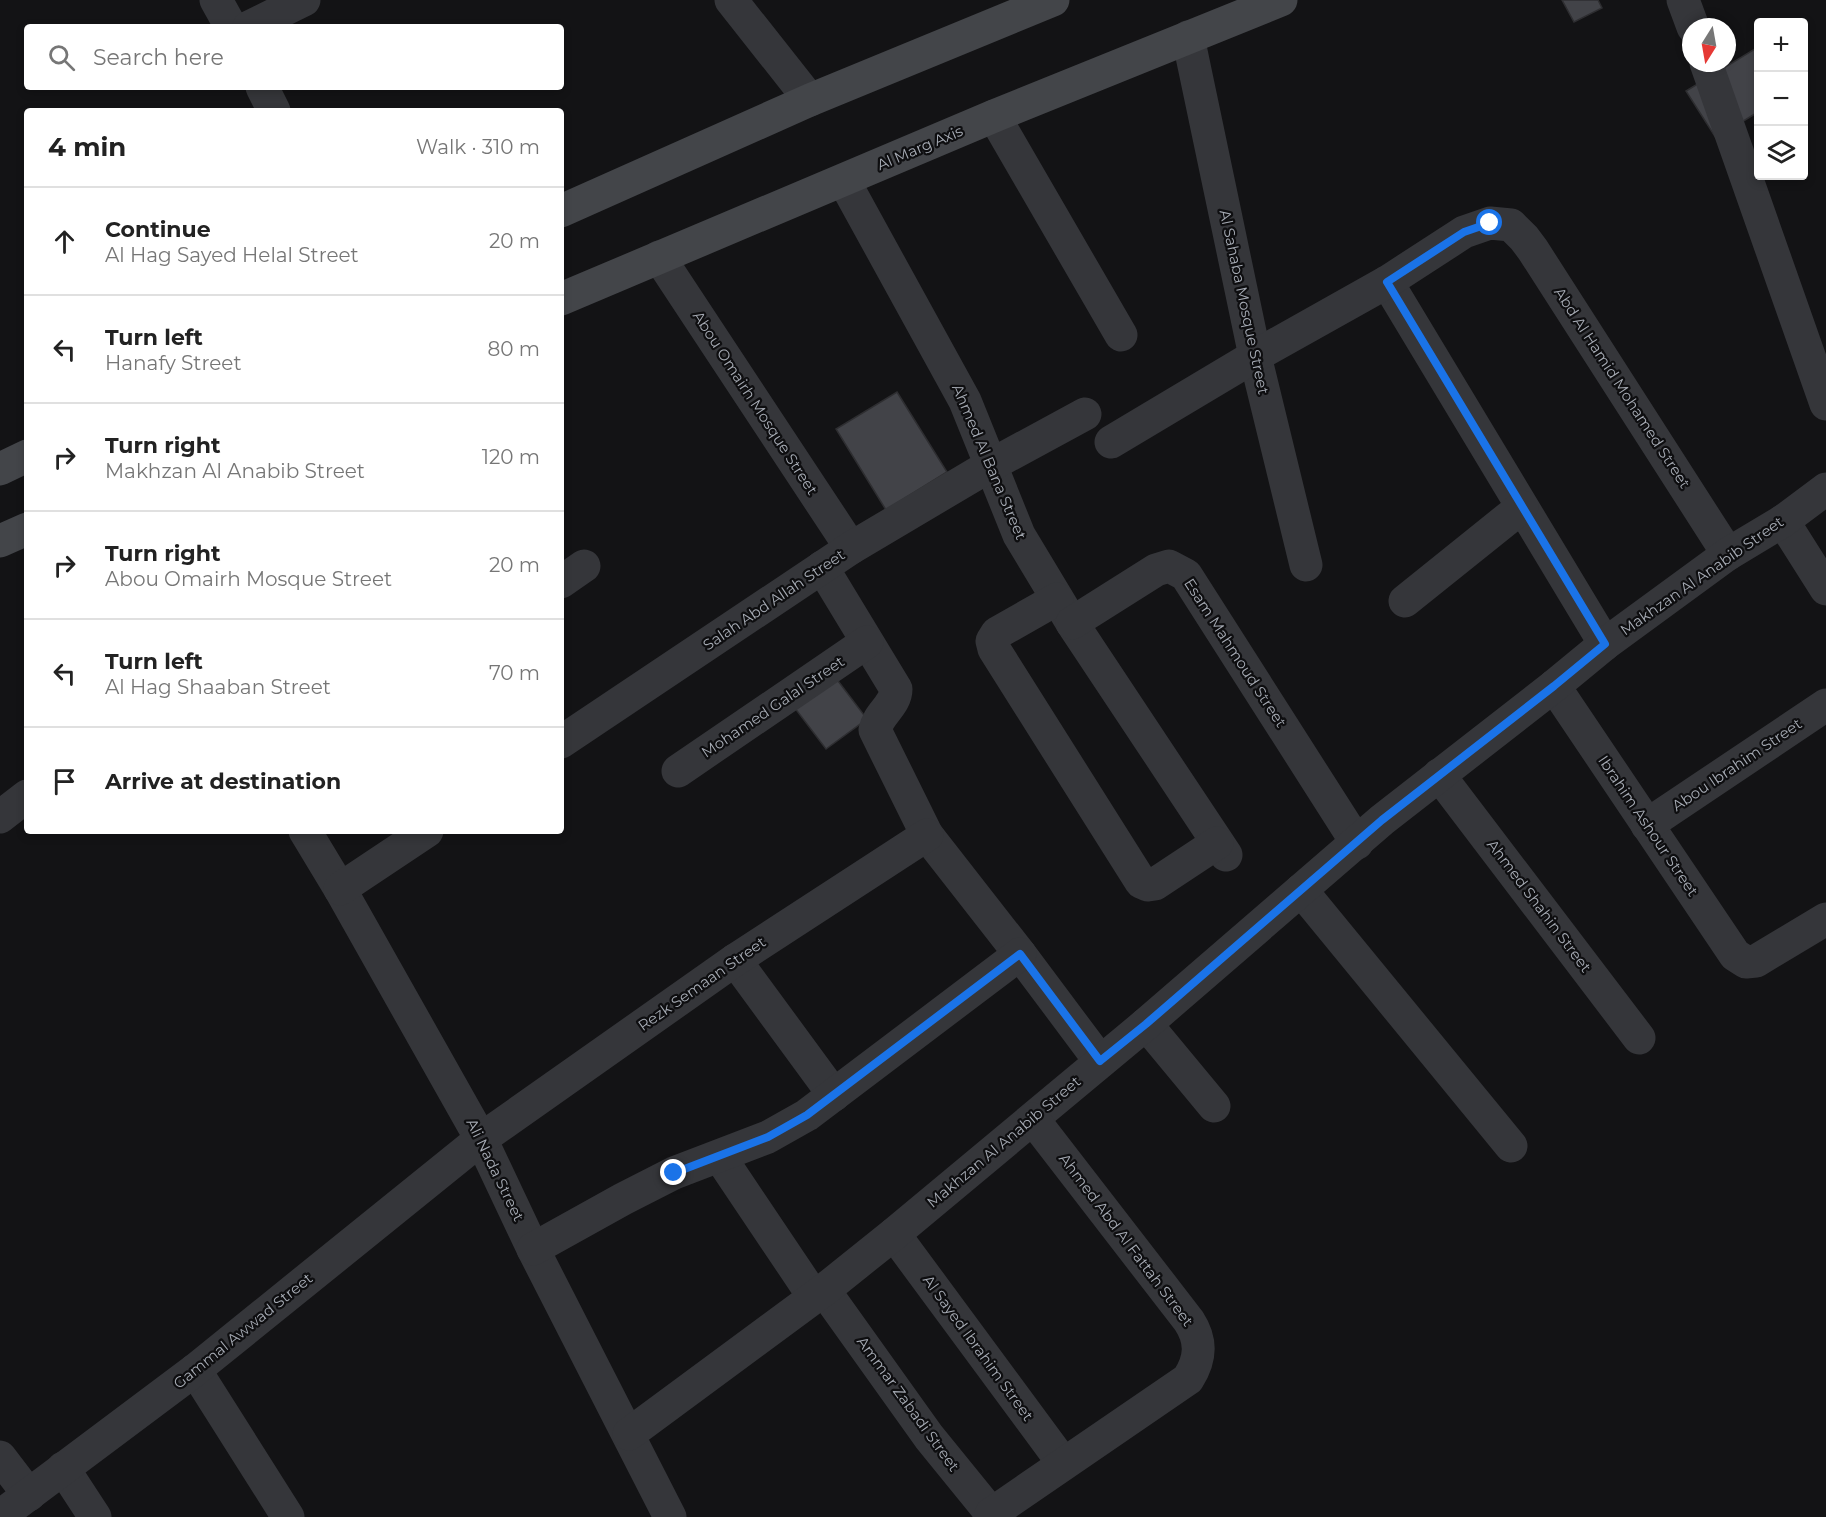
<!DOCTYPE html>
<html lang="en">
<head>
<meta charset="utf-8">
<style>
  :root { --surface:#fff; --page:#f6f6f6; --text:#222; --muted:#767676; --line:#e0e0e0 }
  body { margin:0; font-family:Montserrat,sans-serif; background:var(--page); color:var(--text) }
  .controls { position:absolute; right:18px; top:18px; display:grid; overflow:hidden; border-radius:6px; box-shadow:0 3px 9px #0003 }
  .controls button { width:54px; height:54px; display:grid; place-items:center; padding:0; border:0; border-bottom:2px solid var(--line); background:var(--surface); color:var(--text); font:30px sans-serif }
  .compass { position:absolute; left:1682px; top:18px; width:54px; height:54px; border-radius:50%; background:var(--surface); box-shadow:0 3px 9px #0003; rotate:191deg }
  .stop { position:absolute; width:18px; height:18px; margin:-14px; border:4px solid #1a73e8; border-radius:50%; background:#fff }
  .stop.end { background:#1a73e8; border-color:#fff; box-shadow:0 2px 6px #0008 }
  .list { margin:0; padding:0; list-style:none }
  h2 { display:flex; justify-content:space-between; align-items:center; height:78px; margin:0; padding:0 24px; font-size:26px }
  h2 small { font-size:20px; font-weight:400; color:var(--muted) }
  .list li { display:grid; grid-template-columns:39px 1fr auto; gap:18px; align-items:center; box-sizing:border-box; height:108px; padding:0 24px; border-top:2px solid var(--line) }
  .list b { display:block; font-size:22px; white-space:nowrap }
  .list p { margin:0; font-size:20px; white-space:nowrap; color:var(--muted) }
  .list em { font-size:20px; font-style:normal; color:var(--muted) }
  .icon { flex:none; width:33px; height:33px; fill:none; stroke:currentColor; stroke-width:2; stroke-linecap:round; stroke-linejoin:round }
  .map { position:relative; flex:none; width:1826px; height:1517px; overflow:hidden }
  .search { position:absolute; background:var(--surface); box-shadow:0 3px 9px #0003; left:24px; top:24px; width:540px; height:66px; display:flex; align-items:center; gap:15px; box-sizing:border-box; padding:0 21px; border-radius:6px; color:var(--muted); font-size:22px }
  .panel { position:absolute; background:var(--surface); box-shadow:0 3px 9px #0003; left:24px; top:108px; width:540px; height:726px; border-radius:6px }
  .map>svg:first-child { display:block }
  .building { fill:#424348; stroke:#2e2e31; stroke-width:1.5 }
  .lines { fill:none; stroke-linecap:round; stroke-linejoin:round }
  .minor { stroke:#35363a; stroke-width:33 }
  .secondary { stroke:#434549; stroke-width:33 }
  .route { stroke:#1a73e8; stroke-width:8 }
  .labels { text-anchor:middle; stroke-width:4.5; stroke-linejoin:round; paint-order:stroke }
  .street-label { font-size:15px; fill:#a6abb4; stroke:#0e0e10 }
</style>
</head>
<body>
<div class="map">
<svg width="1826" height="1517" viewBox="0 0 1826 1517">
  <rect width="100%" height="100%" fill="#131315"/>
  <g class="building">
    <polygon points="1562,0 1598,0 1602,8 1574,22"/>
    <polygon points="1758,47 1758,112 1716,138 1686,91"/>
    <polygon points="897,392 947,472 886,510 836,429"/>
    <polygon points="832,673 867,719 826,749 791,703"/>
  </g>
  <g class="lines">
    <g class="minor">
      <polyline points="216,0 231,27"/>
      <polyline points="731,0 810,100"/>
      <polyline points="1683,0 1693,27"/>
      <polyline points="249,27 304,0"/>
      <polyline points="1188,37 1255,356 1306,565"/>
      <polyline points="1706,63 1826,404"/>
      <polyline points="262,87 274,111"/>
      <polyline points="994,116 1121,335"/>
      <polyline points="844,181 965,401 1019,535 1072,623 1226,855"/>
      <polyline points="659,257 851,548"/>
      <polyline points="1387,282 1605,644"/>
      <polyline points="1111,442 1255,356 1387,282 1464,232 1490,223 1511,225 1524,238 1533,250 1728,554"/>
      <polyline points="1783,521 1826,589"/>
      <path d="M822,567L896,689C896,705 878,714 875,730L927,835L1020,954L1100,1061"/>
      <polyline points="561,582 584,566"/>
      <polyline points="1057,599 997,633 992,641 994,649 1141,882 1148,885 1155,884 1217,843"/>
      <polyline points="1405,601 1522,507"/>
      <polyline points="1072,623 1156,570 1169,566 1186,575 1357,843"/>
      <polyline points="1554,686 1735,955 1746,962 1756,961 1826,919"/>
      <polyline points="561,742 851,548 991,465 1085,414"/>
      <polyline points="678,771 867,642"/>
      <polyline points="1439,775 1639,1038"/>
      <polyline points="0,817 27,796"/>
      <polyline points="1647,825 1826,705"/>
      <polyline points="305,831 340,889 481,1139 533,1249 670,1517"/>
      <polyline points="340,889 427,831"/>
      <polyline points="1301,890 1511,1146"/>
      <polyline points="735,960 834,1095"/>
      <polyline points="1146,1024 1214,1106"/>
      <polyline points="720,1157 814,1297"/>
      <polyline points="894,1234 1063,1463"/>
      <polyline points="533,1249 623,1199 674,1173 768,1137 807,1115 1020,954"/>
      <polyline points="824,1290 929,1437 994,1517"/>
      <polyline points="195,1370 288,1517"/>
      <polyline points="629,1434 824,1290 894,1234 1146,1024 1382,820 1554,686 1605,644 1728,554 1783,521 1826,489"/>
      <polyline points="0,1457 29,1495"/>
      <polyline points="63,1468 95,1517"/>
      <path d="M991,1514L1188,1379C1201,1359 1202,1341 1189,1321L1033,1119"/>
      <polyline points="0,1516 195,1370 481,1139 735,960 927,835"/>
    </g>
    <g class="secondary">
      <polyline points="561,211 810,100 1053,0"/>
      <polyline points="561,299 994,116 1281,0"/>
      <polyline points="0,469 27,456"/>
      <polyline points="0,541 27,529"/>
    </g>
  </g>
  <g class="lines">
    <polyline class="route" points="674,1173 768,1137 807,1115 1020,954 1100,1061 1146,1024 1382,820 1554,686 1605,644 1387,282 1464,232 1490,223"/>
  </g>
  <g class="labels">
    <g class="street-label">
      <text transform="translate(920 148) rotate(-23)" y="5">Al Marg Axis</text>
      <text transform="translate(1244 302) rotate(78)" y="5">Al Sahaba Mosque Street</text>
      <text transform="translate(1622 388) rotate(57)" y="5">Abd Al Hamid Mohamed Street</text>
      <text transform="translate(755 403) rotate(57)" y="5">Abou Omairh Mosque Street</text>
      <text transform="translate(989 462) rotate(67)" y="5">Ahmed Al Bana Street</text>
      <text transform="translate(1702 576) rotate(-35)" y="5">Makhzan Al Anabib Street</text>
      <text transform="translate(774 600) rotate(-34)" y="5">Salah Abd Allah Street</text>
      <text transform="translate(1235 653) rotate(57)" y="5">Esam Mahmoud Street</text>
      <text transform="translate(773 707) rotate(-34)" y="5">Mohamed Galal Street</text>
      <text transform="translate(1737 765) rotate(-34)" y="5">Abou Ibrahim Street</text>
      <text transform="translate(1648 826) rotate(56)" y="5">Ibrahim Ashour Street</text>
      <text transform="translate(1539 906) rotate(53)" y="5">Ahmed Shahin Street</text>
      <text transform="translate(702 984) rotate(-35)" y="5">Rezk Semaan Street</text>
      <text transform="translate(1004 1142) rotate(-40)" y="5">Makhzan Al Anabib Street</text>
      <text transform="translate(495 1170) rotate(64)" y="5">Ali Nada Street</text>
      <text transform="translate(1126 1240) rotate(53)" y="5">Ahmed Abd Al Fattah Street</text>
      <text transform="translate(243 1331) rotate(-39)" y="5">Gammal Awwad Street</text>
      <text transform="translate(978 1348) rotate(54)" y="5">Al Sayed Ibrahim Street</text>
      <text transform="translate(908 1404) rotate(54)" y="5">Ammar Zabadi Street</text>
    </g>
  </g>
</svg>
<div class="controls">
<button>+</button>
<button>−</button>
<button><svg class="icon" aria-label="layers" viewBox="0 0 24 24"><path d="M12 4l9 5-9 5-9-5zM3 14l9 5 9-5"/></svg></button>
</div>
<svg class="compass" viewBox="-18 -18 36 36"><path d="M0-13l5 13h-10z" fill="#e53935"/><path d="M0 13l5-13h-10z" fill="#767676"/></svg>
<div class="stop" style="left:1490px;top:223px"></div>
<div class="stop end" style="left:674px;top:1173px"></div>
<div class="search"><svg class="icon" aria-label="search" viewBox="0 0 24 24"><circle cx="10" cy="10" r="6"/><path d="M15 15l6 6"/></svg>Search here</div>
<section class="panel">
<h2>4 min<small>Walk · 310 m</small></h2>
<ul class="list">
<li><svg class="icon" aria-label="ahead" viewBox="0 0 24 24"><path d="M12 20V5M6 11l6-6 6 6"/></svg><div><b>Continue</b><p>Al Hag Sayed Helal Street</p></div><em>20 m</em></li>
<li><svg class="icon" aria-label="left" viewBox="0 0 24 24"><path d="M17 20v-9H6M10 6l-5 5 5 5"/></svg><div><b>Turn left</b><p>Hanafy Street</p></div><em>80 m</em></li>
<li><svg class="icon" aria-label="right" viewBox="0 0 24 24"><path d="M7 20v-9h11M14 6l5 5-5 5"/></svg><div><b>Turn right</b><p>Makhzan Al Anabib Street</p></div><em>120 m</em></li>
<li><svg class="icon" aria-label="right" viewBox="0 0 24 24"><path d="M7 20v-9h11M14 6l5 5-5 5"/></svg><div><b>Turn right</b><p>Abou Omairh Mosque Street</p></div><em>20 m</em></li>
<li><svg class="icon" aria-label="left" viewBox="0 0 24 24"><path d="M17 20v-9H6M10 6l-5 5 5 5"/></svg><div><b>Turn left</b><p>Al Hag Shaaban Street</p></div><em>70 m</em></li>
<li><svg class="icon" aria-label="arrive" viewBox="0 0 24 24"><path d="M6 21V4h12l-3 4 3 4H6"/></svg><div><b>Arrive at destination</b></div></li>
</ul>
</section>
</div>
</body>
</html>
